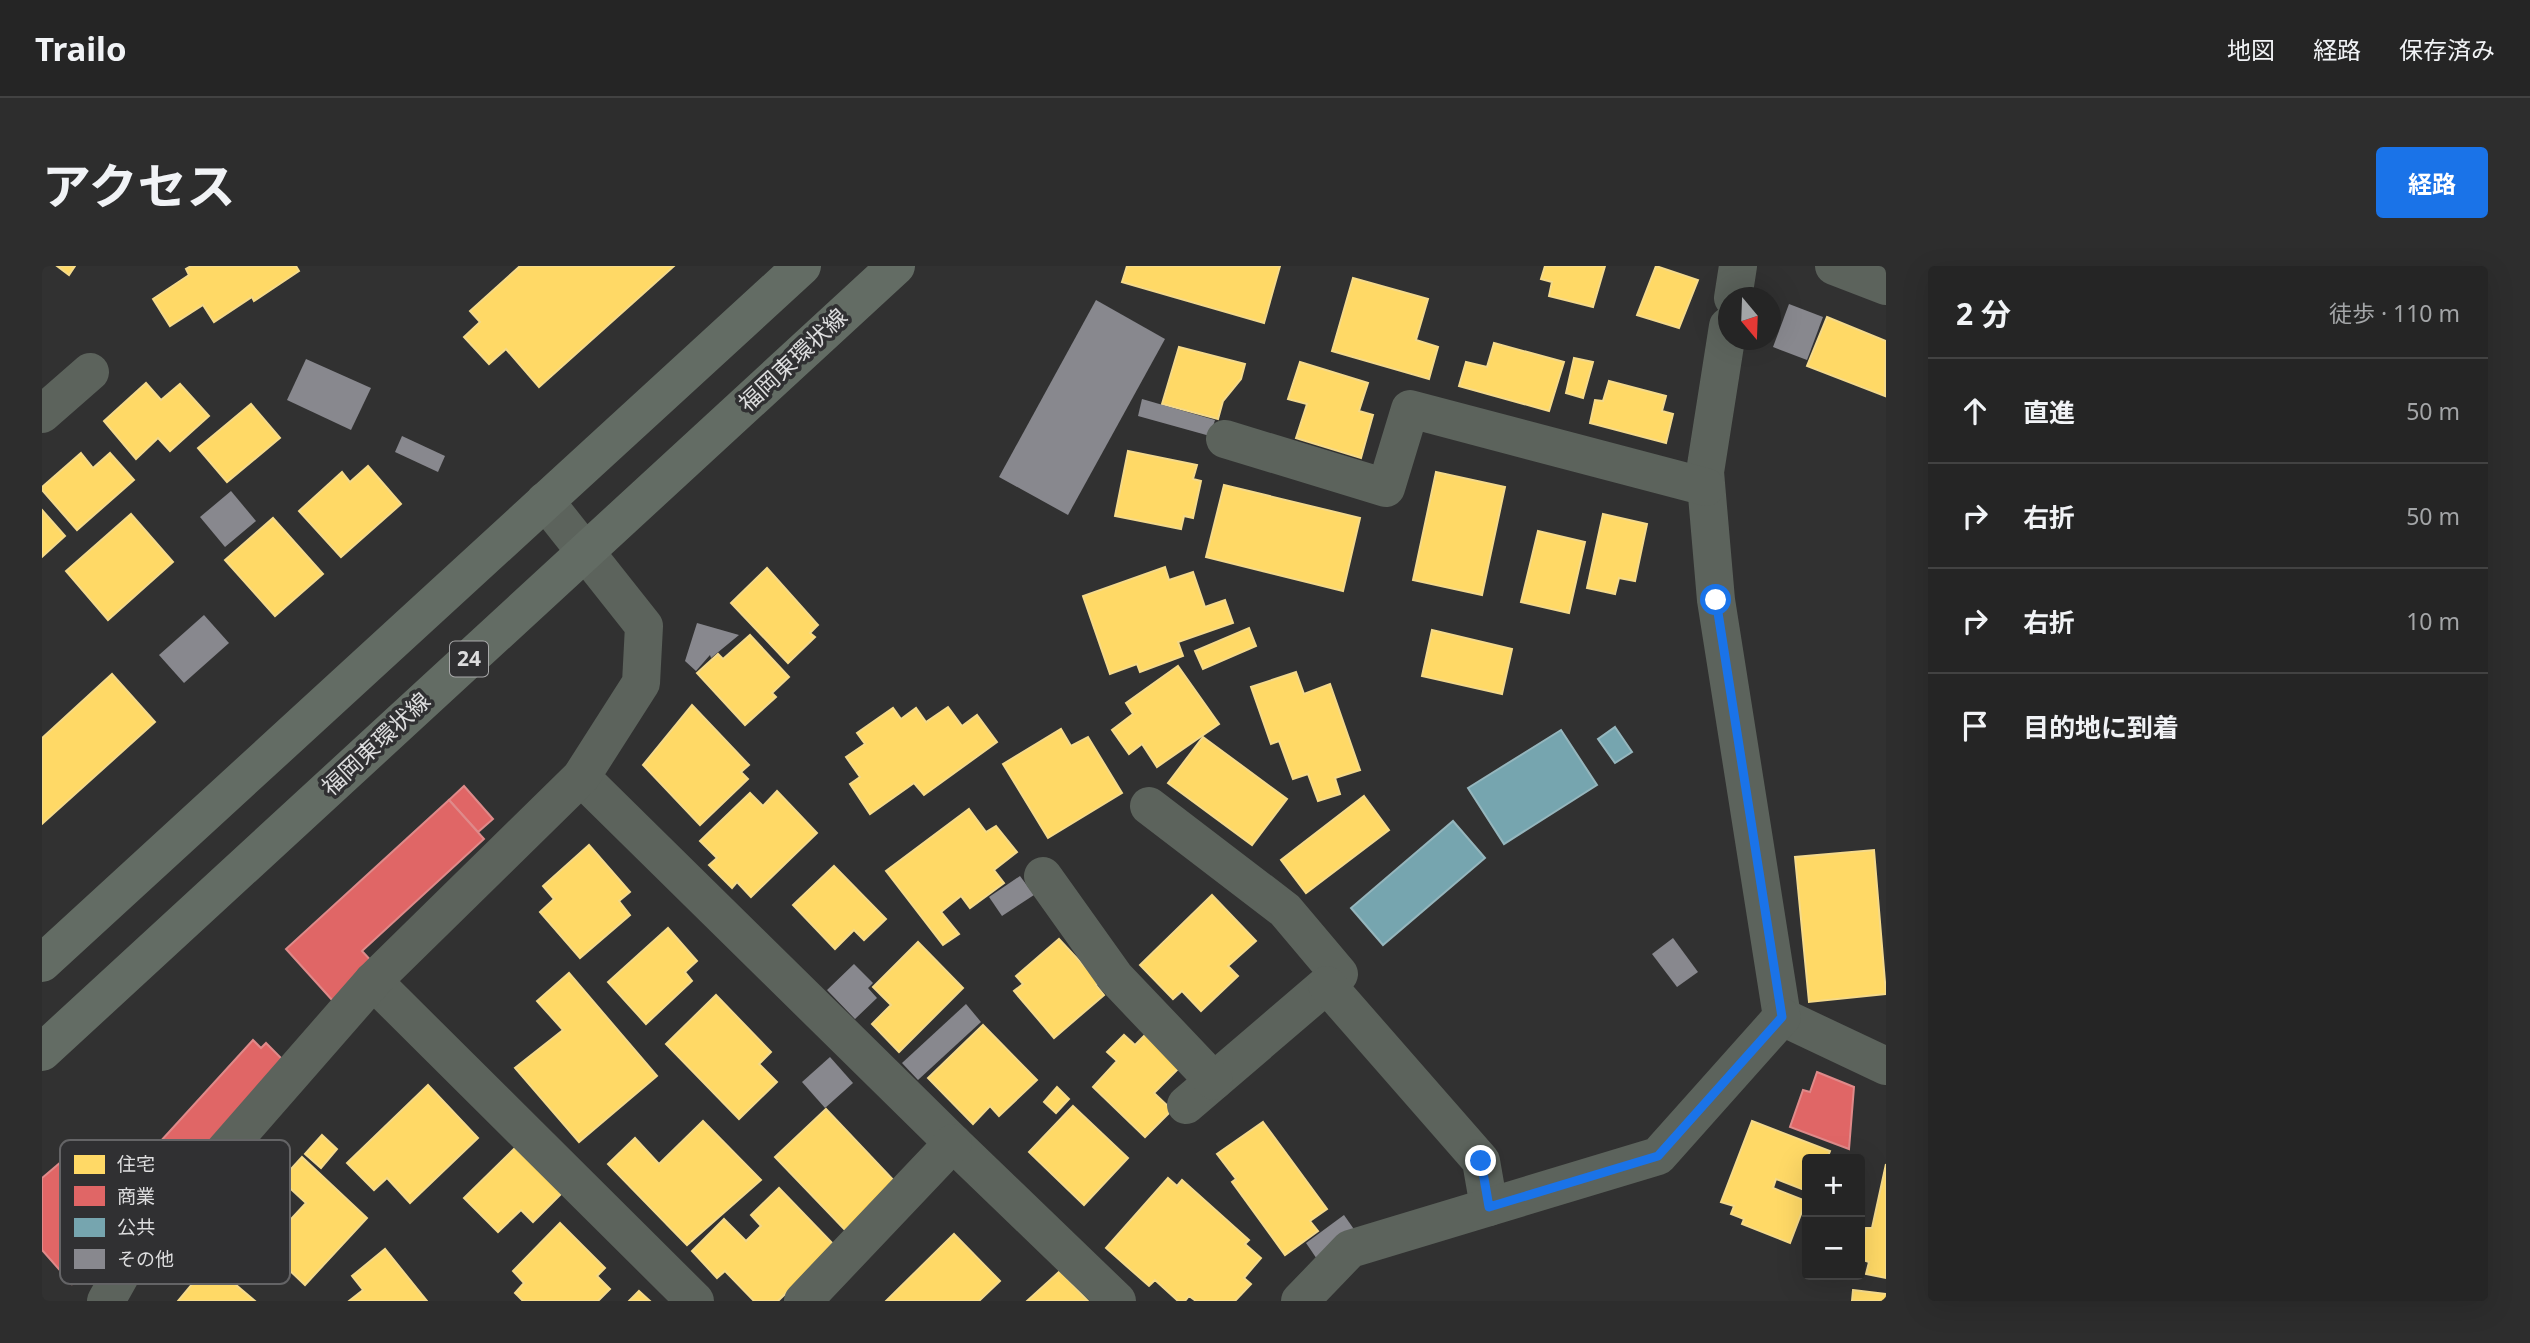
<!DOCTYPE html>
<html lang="ja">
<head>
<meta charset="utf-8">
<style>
  :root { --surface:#252525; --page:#2d2d2d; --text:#f1f3f6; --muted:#a3a5a7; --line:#424242; --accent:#1a73e8 }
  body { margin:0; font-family:"Noto Sans","Noto Sans JP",sans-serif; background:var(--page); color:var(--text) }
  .controls { position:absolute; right:21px; bottom:21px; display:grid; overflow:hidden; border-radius:7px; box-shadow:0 7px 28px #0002 }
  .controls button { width:63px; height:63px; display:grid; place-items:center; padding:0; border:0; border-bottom:2px solid var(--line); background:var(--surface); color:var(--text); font:35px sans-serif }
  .compass { position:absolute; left:1676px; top:21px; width:63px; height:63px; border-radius:50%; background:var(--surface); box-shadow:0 7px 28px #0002; rotate:161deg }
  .stop { position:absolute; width:21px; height:21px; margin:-16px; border:5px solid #1a73e8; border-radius:50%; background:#fff }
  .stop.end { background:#1a73e8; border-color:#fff; box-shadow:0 2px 7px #0008 }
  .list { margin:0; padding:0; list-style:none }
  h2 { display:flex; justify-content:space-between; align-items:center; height:91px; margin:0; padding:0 28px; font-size:30px }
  h2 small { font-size:23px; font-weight:400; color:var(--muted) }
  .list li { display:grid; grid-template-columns:46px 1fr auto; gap:21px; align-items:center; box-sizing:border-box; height:105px; padding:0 28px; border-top:2px solid var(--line) }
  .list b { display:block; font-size:26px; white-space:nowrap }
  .list em { font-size:23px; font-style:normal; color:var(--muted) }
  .icon { flex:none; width:38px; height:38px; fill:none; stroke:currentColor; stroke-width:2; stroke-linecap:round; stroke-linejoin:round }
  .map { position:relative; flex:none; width:1844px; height:1035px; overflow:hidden; border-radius:7px }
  header { display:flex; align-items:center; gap:42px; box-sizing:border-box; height:98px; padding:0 35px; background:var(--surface); border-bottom:2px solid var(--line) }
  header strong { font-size:33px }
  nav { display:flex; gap:38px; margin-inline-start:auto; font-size:24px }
  .intro { display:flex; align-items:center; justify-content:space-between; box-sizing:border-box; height:168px; padding:0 42px }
  h1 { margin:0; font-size:49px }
  .button { padding:18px 32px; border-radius:7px; background:var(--accent); color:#fff; font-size:24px; font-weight:700 }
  main { display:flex; gap:42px; padding:0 42px }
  aside { flex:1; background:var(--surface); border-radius:7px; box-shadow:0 7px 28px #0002 }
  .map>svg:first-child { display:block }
  .homes { fill:#ffd966; stroke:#f5da8a; stroke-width:2 }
  .shops { fill:#e06666; stroke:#df8a8a; stroke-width:2 }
  .public { fill:#76a5af; stroke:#95b6bd; stroke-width:2 }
  .building { fill:#88888e }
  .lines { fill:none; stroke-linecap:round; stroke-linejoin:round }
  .minor { stroke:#5c635c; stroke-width:38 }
  .primary { stroke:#636c64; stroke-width:38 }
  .route { stroke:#1a73e8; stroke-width:9 }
  .labels { text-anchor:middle; stroke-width:7; stroke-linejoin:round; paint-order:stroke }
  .shield { fill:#303032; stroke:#a9a9aa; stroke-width:2 }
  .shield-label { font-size:21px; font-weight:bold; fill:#ddddde }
  .street-label { font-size:23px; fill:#ddddde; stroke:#303032 }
  .key { fill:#303032; stroke:#646466; stroke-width:2 }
  .key-label { font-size:19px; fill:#ddddde }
</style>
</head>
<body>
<header>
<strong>Trailo</strong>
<nav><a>地図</a><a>経路</a><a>保存済み</a></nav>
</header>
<div class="intro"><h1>アクセス</h1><a class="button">経路</a></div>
<main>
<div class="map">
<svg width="1844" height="1035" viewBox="0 0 1844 1035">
  <rect width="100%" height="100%" fill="#313131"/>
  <g class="homes">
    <polygon points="15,0 33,0 27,9"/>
    <polygon points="149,0 254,0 257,5 212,35 210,31 172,56 161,39 128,60 111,33 147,9 144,3"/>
    <polygon points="478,0 632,0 497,121 464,83 447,98 422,71 438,56 428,45"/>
    <polygon points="1085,0 1238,0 1222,57 1080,16"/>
    <polygon points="1503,0 1563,0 1551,41 1507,30 1510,16 1499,13"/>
    <polygon points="1614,0 1656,14 1637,62 1595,49"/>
    <polygon points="1311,12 1386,33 1374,74 1396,81 1387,113 1290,85"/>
    <polygon points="1785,51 1844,75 1843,130 1765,100"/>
    <polygon points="1452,77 1522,96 1507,145 1417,120 1424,96 1445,101"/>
    <polygon points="1137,81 1203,98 1199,113 1181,135 1176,153 1120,138"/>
    <polygon points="1532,92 1551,96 1541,132 1524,127"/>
    <polygon points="1258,96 1326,117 1317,145 1331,149 1319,192 1254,172 1265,138 1246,133"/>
    <polygon points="1567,115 1624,130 1620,145 1631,148 1624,177 1548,157 1553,134 1561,135"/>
    <polygon points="104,117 119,134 138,118 167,150 128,185 116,172 94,193 62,155"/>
    <polygon points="209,138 238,172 185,216 156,182"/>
    <polygon points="1086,185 1155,199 1151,213 1159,215 1151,252 1142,250 1139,263 1073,250"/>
    <polygon points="39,187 51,202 68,187 92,214 35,264 0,224 0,221"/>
    <polygon points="326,200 359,238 299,291 257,245 300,206 308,216"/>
    <polygon points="1394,206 1463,221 1440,329 1371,314"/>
    <polygon points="1182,219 1318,252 1301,325 1164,291"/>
    <polygon points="0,244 23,270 0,291"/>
    <polygon points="89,248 131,296 66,354 24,305"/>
    <polygon points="1561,248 1605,258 1593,315 1577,312 1573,328 1545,322"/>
    <polygon points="231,252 281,308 233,350 183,294"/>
    <polygon points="1496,265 1543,276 1527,347 1479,336"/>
    <polygon points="1123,301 1127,314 1151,306 1163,341 1183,334 1191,357 1136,376 1141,390 1098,406 1095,398 1068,408 1041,330"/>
    <polygon points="725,302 776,359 768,367 773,371 746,397 689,337"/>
    <polygon points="1207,362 1214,380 1161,403 1153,385"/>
    <polygon points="1390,364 1470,383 1460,428 1380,410"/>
    <polygon points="708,369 747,411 730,427 734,431 703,459 655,407 676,388 681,393"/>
    <polygon points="1136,400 1177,458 1115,501 1100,478 1087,488 1070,464 1091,448 1084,437"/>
    <polygon points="1254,406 1262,428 1288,418 1318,504 1293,512 1298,528 1276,535 1266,508 1251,513 1237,475 1229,478 1209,421"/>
    <polygon points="70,408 113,456 0,558 0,472"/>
    <polygon points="650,439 707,499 699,506 706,513 658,559 601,499"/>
    <polygon points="906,441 920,460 935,449 955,476 882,529 872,517 828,548 808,518 818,511 804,491 823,478 815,467 851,442 859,453 874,442 884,456"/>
    <polygon points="1019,463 1029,480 1046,471 1080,527 1006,572 961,498"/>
    <polygon points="1161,471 1245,533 1210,579 1126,517"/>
    <polygon points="735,525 775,567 709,631 695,616 690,622 667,599 675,592 658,575 708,527 721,540"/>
    <polygon points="1322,530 1347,564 1264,627 1239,594"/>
    <polygon points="927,543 944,566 954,560 975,586 952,604 962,617 928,642 919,630 899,646 917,668 901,679 844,605"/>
    <polygon points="547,579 588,626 577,635 588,649 538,692 498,646 512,633 501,620"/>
    <polygon points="1832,584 1844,728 1767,736 1753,591"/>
    <polygon points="792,600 844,653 822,674 812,664 793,683 751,639"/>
    <polygon points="1170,629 1214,675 1186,700 1196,710 1159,745 1140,725 1131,733 1098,699"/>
    <polygon points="626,662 655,695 643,706 650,715 604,758 566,716"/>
    <polygon points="1017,673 1057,716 1054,719 1062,729 1012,772 972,725 981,718 974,710"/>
    <polygon points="876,676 921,722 857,786 830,758 849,739 831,721"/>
    <polygon points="527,707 615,810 537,876 473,802 521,764 495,735"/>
    <polygon points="674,729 729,786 717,798 735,816 697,853 624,778"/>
    <polygon points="941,759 995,814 957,850 948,840 931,858 886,812"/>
    <polygon points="1105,767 1138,801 1112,827 1130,844 1103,871 1051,821 1075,795 1065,786 1082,769 1093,779"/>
    <polygon points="386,819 436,872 368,937 345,912 332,924 305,897"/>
    <polygon points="1015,821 1027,833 1014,847 1002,836"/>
    <polygon points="1031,840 1086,892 1042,939 987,886"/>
    <polygon points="784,843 856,919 806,967 733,891"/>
    <polygon points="661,855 719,914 645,979 566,898 593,872 617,898"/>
    <polygon points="1710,855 1788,885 1785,893 1765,893 1765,925 1734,913 1731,922 1764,935 1748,977 1700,958 1702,953 1689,948 1692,940 1679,936"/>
    <polygon points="1221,856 1285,943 1268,955 1276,965 1243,989 1190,916 1194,913 1175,888"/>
    <polygon points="280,869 295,883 279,902 263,888"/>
    <polygon points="478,877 523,924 491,956 479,944 456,966 422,932"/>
    <polygon points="260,891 325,952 263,1019 223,981 264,937 239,914"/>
    <polygon points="1844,898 1844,1012 1824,1008 1827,996 1818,993 1824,962 1830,962"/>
    <polygon points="1126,912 1135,920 1140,914 1207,974 1203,978 1219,992 1202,1012 1209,1018 1193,1035 1154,1035 1147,1030 1143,1035 1136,1035 1113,1014 1107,1020 1064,982"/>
    <polygon points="737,922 793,980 736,1035 712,1035 683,1005 675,1012 650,985 682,953 704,975 719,960 709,949"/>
    <polygon points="518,957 563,1002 555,1010 568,1023 556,1035 481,1035 473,1027 482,1017 471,1005"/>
    <polygon points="912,968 958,1015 937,1035 844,1035"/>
    <polygon points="343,983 385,1035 307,1035 321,1024 310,1010"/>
    <polygon points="161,1005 174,1016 181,1008 213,1035 136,1035"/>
    <polygon points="1018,1005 1046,1035 985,1035"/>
    <polygon points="1811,1024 1844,1028 1844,1035 1810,1035"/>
    <polygon points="597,1025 608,1035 587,1035"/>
  </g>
  <g class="shops">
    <polygon points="422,520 451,553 436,566 407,534"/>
    <polygon points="407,534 442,573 320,685 332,698 291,735 244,683"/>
    <polygon points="211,774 219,782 224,777 242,795 149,907 117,877"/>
    <polygon points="1775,806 1812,821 1807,883 1748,861 1761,824 1768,826"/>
    <polygon points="19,896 84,971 30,1018 0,984 0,912"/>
  </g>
  <g class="public">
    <polygon points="1573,461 1590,486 1573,497 1556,473"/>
    <polygon points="1519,464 1555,519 1462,578 1426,522"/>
    <polygon points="1411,555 1443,592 1341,679 1309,642"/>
  </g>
  <g class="building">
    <polygon points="1054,34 1123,73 1026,249 957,211"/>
    <polygon points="1747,38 1781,51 1765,94 1731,81"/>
    <polygon points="264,93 329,122 309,164 245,134"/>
    <polygon points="1100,133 1173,154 1168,170 1096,150"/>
    <polygon points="360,170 403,190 396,206 353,186"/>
    <polygon points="189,225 214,255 183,281 158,251"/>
    <polygon points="162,349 187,377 142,417 117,389"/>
    <polygon points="655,357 697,369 669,392 668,389 654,405 643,395"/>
    <polygon points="978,610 992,629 960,650 947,631"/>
    <polygon points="1631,672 1656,706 1635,721 1610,688"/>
    <polygon points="812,698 831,717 826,722 835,732 813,753 785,724"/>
    <polygon points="924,738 939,756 876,814 860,797"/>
    <polygon points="788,791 811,817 783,842 760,816"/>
    <polygon points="1302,949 1316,969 1277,996 1264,977"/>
  </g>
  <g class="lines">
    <g class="minor">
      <polyline points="1792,0 1844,20"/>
      <polyline points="1691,32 1696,0"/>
      <polyline points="1686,60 1663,206 1674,334 1740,751"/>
      <polyline points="0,148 48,106"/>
      <polyline points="1183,173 1344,222 1368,143 1664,221"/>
      <polyline points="539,511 911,877 1075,1035"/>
      <polyline points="1107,540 1243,644 1297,708 1144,839"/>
      <polyline points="1001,610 1073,711 1172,815"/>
      <polyline points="331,715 653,1035"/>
      <polyline points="1285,719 1439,895 1447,941"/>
      <polyline points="1740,751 1844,800"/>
      <polyline points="64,1035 87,994 331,715 539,511 599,417 602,360 503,235"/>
      <polyline points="761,1035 911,877"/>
      <polyline points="1258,1035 1308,983 1616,890 1740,751"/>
    </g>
    <g class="primary">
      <polyline points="0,697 760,0"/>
      <polyline points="0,786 854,0"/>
    </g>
  </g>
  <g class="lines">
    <polyline class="route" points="1439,895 1447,941 1616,890 1740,751 1674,334"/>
  </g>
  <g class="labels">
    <rect class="shield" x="408" y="375.5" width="38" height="35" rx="5"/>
    <g class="shield-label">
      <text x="427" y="400">24</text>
    </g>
    <g class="street-label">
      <text transform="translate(751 94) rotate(-43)" y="8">福岡東環状線</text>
      <text transform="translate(334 478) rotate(-43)" y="8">福岡東環状線</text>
    </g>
  </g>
  <rect x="18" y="874" width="230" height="144" rx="10" class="key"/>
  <rect x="32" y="889" width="31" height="19" fill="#ffd966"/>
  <rect x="32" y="920" width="31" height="20" fill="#e06666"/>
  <rect x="32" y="952" width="31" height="19" fill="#76a5af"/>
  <rect x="32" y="983" width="31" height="20" fill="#88888e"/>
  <g class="key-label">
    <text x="75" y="905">住宅</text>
    <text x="75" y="937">商業</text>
    <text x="75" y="968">公共</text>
    <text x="75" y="1000">その他</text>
  </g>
</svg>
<div class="controls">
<button>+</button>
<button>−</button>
</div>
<svg class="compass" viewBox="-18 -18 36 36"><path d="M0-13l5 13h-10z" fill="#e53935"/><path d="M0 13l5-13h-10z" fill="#a3a5a7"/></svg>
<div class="stop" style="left:1674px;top:334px"></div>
<div class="stop end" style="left:1439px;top:895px"></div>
</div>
<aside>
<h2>2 分<small>徒歩 · 110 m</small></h2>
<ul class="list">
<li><svg class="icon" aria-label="ahead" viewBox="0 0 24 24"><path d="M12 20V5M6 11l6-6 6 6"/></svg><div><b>直進</b></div><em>50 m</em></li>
<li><svg class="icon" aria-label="right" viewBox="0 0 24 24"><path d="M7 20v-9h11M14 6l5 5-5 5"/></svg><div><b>右折</b></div><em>50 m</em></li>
<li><svg class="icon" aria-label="right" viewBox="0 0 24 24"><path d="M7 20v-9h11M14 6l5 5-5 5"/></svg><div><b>右折</b></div><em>10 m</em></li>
<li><svg class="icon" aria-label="arrive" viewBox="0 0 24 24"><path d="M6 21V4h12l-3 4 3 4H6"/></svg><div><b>目的地に到着</b></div></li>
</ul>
</aside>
</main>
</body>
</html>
